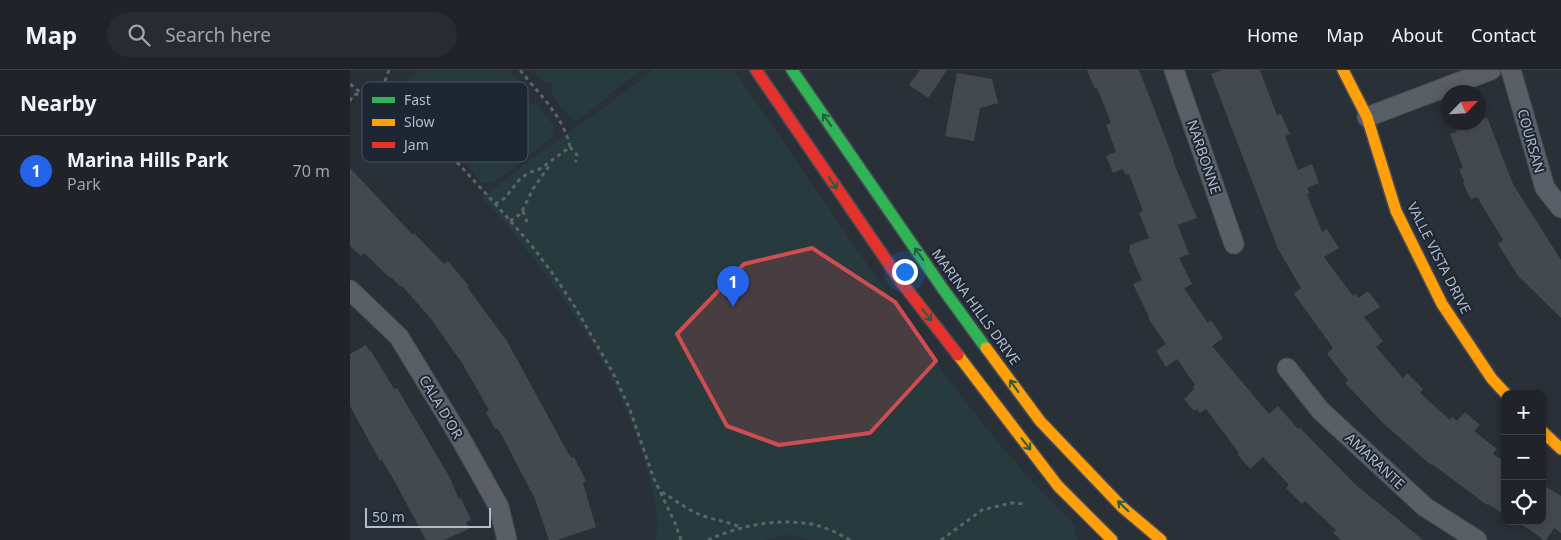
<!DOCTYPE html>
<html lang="en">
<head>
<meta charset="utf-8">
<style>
  :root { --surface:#20242a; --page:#282c32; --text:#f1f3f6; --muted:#a2a4a8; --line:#3d4147; --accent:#2563eb }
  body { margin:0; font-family:"Noto Sans",sans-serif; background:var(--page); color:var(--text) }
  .controls { position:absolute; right:15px; bottom:15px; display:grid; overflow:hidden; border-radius:10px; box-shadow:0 2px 8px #0003 }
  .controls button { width:45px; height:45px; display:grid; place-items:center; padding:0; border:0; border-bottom:1px solid var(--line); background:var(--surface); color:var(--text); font:25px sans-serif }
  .compass { position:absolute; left:1091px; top:15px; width:45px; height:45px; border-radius:50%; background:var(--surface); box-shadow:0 2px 8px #0003; rotate:65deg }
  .scale { position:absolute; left:15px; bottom:12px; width:126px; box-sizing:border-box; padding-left:5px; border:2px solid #b4bcc9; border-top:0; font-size:14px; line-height:18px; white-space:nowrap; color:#b4bcc9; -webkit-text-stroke:4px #1d2633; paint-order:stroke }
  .you { position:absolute; left:554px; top:201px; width:18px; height:18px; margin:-12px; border:4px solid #fff; border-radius:50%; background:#1a73e8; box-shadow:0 0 0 8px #1a73e833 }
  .badge { display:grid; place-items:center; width:32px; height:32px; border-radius:50%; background:var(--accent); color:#fff; font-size:16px; font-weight:700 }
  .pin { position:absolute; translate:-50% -41px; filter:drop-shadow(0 1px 2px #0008) }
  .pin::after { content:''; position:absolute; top:26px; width:18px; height:15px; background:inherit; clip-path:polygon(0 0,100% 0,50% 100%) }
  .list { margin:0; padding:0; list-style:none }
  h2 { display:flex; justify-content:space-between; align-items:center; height:65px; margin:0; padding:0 20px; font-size:21px }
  h2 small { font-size:16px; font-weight:400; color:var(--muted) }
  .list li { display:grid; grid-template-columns:32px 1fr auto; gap:15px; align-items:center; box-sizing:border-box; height:70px; padding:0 20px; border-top:1px solid var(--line) }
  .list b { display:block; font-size:19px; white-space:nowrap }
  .list p { margin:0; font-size:16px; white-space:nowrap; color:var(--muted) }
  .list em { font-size:16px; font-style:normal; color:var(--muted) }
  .icon { flex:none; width:28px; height:28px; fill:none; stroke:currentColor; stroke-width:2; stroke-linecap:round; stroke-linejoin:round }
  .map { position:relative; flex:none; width:1211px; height:470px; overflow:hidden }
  header { display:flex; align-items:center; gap:30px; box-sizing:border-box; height:70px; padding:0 25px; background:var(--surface); border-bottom:1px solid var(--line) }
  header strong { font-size:24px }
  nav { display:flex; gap:28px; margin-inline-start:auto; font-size:18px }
  .search { width:350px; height:45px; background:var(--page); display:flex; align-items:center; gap:12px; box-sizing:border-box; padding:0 18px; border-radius:28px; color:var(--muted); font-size:19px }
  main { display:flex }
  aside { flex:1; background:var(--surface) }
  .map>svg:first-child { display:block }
  .green { fill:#273a3e }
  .building { fill:#444950 }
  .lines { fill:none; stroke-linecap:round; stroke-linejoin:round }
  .street-casing { stroke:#484c53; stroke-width:21 }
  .fast-casing { stroke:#484c53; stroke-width:14 }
  .slow-casing { stroke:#484c53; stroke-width:14 }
  .jam-casing { stroke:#484c53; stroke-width:14 }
  .path { stroke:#5d636a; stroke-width:3; stroke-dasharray:4 4; stroke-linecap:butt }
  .street { stroke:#5a5e66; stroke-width:19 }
  .fast { stroke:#30b455; stroke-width:11 }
  .slow { stroke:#ff9f0a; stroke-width:11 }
  .jam { stroke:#e5322d; stroke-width:11 }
  .oneway { stroke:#255f41 }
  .marked { fill:#ce4d50; fill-opacity:0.2; stroke:#ce4d50; stroke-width:4; stroke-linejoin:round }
  .labels { text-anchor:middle; stroke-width:4; stroke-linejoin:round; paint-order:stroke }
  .street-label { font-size:14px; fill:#b4bcc9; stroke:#1d2633 }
  .key { fill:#1d2633; stroke:#4a5360; stroke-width:1 }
  .key-label { font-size:14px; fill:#b4bcc9 }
</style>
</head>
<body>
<header>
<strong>Map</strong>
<div class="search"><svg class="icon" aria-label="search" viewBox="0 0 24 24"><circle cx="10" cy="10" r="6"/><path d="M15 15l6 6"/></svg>Search here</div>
<nav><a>Home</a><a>Map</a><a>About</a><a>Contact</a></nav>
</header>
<main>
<aside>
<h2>Nearby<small></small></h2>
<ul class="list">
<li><span class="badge">1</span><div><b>Marina Hills Park</b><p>Park</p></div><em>70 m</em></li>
</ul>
</aside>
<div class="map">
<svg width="1211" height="470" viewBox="0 0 1211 470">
  <rect width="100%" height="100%" fill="#2a3038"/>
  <g class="green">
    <polygon points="69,0 159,0 178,22 178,33 187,35 204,56 203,67 143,113 131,113 114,90 114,81 105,80 87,56 89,45 77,44 57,17 60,8"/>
    <polygon points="183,0 291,0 228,50 221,49 201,23 202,13 193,12"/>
    <path d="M303,0H384C425,60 466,119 506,178C572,275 639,372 724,454L726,467L729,470H460L438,465L415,470H306C310,449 304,424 298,403C269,298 204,207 132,128L189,83L245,44Z"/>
  </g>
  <g class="building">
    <polygon points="570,0 597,0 579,27 577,27 559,15"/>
    <polygon points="737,0 789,0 824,90 823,91 847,148 828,155 839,184 829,188 842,214 834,218 858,253 861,250 873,268 862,276 919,344 928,336 948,359 950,358 1006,415 1073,470 991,470 983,463 986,460 955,431 952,434 936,418 939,415 913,387 900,399 887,384 889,383 856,339 850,343 847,339 844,341 834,329 844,319 843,317 845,315 827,289 816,297 806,281 816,274 798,248 799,247 783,214 792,210 779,181 780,175 799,168 789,143 793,141 779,104 776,105 773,99 763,103 756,86 766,82 756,55 761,53 747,18 745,19"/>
    <polygon points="872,0 910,0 927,45 931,44 940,64 935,66 948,100 962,94 969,113 957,118 960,123 957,124 972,162 977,159 989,178 974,187 1003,226 1006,224 1008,228 1018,221 1030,237 1014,247 1033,271 1026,277 1053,308 1057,303 1073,319 1070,323 1100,350 1102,347 1107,351 1115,342 1130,355 1124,361 1147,379 1143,384 1155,392 1155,445 1138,434 1137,435 1082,394 1081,395 1033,353 995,313 998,310 977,284 983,278 944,224 951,218 928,179 861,4"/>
    <polygon points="607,3 642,9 648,33 630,38 624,71 595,66"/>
    <polygon points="1137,47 1163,114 1211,190 1211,248 1168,206 1148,174 1153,170 1127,127 1121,129 1113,113 1114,111 1109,99 1113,98 1100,64 1107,62 1106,60 1124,52 1128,52 1128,51"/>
    <polygon points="0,98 63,165 64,163 94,194 98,191 119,216 117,217 157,271 218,383 222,388 224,387 236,411 233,413 246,457 207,470 199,470 185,429 150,362 147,358 145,359 136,342 139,340 112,293 81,249 52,216 51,217 41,207 40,208 14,183 11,186 0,176"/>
    <polygon points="16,275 20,282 21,281 44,319 47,318 100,408 109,429 111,428 121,450 116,452 119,459 94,470 76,470 45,412 32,390 30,391 0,336 0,284"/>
    <polygon points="1192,414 1211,426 1211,463 1204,458 1196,470 1192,470 1192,468 1166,451 1192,451"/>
  </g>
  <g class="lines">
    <defs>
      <g id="street">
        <polyline points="824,0 884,174"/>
        <polyline points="1161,0 1195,118 1211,138"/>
        <polyline points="1017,47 1141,0"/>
        <polyline points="0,220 49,267 108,364 149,437 157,470"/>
        <polyline points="937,298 970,340 1075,437 1127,470"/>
      </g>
      <polyline id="fast" points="442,0 593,219 636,278"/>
      <g id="slow">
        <polyline points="993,0 1017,47 1046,141 1092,234 1142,309 1156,324"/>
        <polyline points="636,278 690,351 772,437 811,470"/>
        <polyline points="608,285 708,416 762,470"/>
        <polyline points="1192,361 1211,379"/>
      </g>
      <polyline id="jam" points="406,0 552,213 608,285"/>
    </defs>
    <use href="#street" class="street-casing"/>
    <use href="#fast" class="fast-casing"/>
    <use href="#slow" class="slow-casing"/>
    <use href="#jam" class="jam-casing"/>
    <g class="path">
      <polyline points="39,0 34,14 33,29 72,54 149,138 182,176 203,204 225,237 263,303 279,337 304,409 325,453 331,470"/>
      <polyline points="0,14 11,23"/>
      <path d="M0,31L3,25C14,22 23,24 33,29"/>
      <polyline points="220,77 227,85 227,90 225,92"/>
      <path d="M145,134L155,128L169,110L178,103L190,99L220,77C214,47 188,23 170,0"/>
      <polyline points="173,141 177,152"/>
      <polyline points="160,151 169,145 173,139 183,119 201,93"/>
      <path d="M312,422C323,429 334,437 346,443C361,450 378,451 392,458"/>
      <path d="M358,470C386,457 422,449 453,453C469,454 486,462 500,470"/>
      <polyline points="591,470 632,440 661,433 676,434"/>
    </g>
    <use href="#street" class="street"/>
    <use href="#fast" class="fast"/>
    <use href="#slow" class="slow"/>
    <use href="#jam" class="jam"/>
  </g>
  <defs><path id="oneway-shaft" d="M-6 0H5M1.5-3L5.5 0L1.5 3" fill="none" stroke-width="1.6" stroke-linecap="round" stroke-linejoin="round" transform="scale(1.25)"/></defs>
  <g class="oneway">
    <use href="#oneway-shaft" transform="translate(477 50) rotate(-125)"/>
    <use href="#oneway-shaft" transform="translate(483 113) rotate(56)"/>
    <use href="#oneway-shaft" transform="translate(569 184) rotate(-125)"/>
    <use href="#oneway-shaft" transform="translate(577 245) rotate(52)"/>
    <use href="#oneway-shaft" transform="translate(664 316) rotate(-126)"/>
    <use href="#oneway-shaft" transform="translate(676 374) rotate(52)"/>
    <use href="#oneway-shaft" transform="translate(773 436) rotate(-136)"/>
  </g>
  <path class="marked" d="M462,178L545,232L586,291L520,363L429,375L377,356L327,264L394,194Z"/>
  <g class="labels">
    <g class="street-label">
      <text transform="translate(1181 71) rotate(74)" y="5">COURSAN</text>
      <text transform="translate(854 87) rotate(71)" y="5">NARBONNE</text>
      <text transform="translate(1089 188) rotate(63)" y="5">VALLE VISTA DRIVE</text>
      <text transform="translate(626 237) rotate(54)" y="5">MARINA HILLS DRIVE</text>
      <text transform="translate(91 337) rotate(59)" y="5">CALA D'OR</text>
      <text transform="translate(1025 391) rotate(43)" y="5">AMARANTE</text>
    </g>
  </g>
  <rect x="12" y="12" width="166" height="80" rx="8" class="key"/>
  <rect x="22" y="27" width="23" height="6" fill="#30b455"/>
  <rect x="22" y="49" width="23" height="7" fill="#ff9f0a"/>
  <rect x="22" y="72" width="23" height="6" fill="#e5322d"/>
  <g class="key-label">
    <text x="54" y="35">Fast</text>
    <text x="54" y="57">Slow</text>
    <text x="54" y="80">Jam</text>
  </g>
</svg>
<div class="controls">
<button>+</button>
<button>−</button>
<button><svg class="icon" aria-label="locate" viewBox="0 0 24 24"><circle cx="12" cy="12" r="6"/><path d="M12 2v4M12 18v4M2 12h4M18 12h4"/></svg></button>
</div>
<svg class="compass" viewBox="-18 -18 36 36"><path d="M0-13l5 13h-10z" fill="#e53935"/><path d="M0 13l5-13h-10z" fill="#a2a4a8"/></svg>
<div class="scale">50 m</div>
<div class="you"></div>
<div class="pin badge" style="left:383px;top:237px">1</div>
</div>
</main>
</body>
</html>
